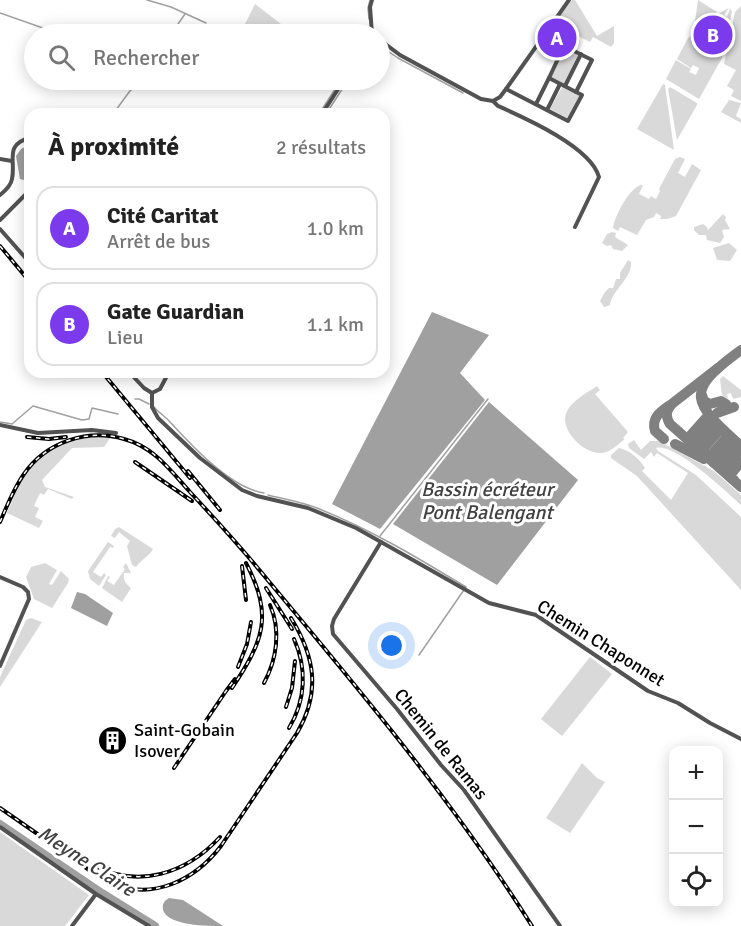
<!DOCTYPE html>
<html lang="fr">
<head>
<meta charset="utf-8">
<style>
  :root { --surface:#fff; --page:#f2f2f2; --text:#222; --muted:#767676; --line:#e0e0e0; --accent:#7c3aed }
  body { margin:0; font-family:Signika,sans-serif; background:var(--page); color:var(--text) }
  .controls { position:absolute; right:18px; bottom:18px; display:grid; overflow:hidden; border-radius:12px; box-shadow:0 3px 15px #0003 }
  .controls button { width:54px; height:54px; display:grid; place-items:center; padding:0; border:0; border-bottom:2px solid var(--line); background:var(--surface); color:var(--text); font:30px sans-serif }
  .you { position:absolute; left:392px; top:646px; width:21px; height:21px; margin:-15px; border:4px solid #fff; border-radius:50%; background:#1a73e8; box-shadow:0 0 0 9px #1a73e833 }
  .badge { display:grid; place-items:center; width:39px; height:39px; border-radius:50%; background:var(--accent); color:#fff; font-size:20px; font-weight:700 }
  .pin { position:absolute; translate:-50% -50%; border:3px solid #fff; box-shadow:0 2px 6px #0006 }
  .list { margin:0; padding:0; list-style:none }
  h2 { display:flex; justify-content:space-between; align-items:center; height:78px; margin:0; padding:0 24px; font-size:26px }
  h2 small { font-size:20px; font-weight:400; color:var(--muted) }
  .list li { display:grid; grid-template-columns:39px 1fr auto; gap:18px; align-items:center; box-sizing:border-box; height:84px; margin:0 12px 12px; padding:0 12px; border:2px solid var(--line); border-radius:18px }
  .list b { display:block; font-size:22px; white-space:nowrap }
  .list p { margin:0; font-size:20px; white-space:nowrap; color:var(--muted) }
  .list em { font-size:20px; font-style:normal; color:var(--muted) }
  .icon { flex:none; width:33px; height:33px; fill:none; stroke:currentColor; stroke-width:2; stroke-linecap:round; stroke-linejoin:round }
  .map { position:relative; flex:none; width:741px; height:926px; overflow:hidden }
  .search { position:absolute; background:var(--surface); box-shadow:0 3px 15px #0003; left:24px; top:24px; width:366px; height:66px; display:flex; align-items:center; gap:15px; box-sizing:border-box; padding:0 21px; border-radius:33px; color:var(--muted); font-size:22px }
  .panel { position:absolute; background:var(--surface); box-shadow:0 3px 15px #0003; left:24px; top:108px; width:366px; height:270px; border-radius:18px }
  .map>svg:first-child { display:block }
  .green { fill:#d9d9d9 }
  .water { fill:#a0a0a0 }
  .lines { fill:none; stroke-linecap:round; stroke-linejoin:round }
  .stream { stroke:#a0a0a0; stroke-width:1.5 }
  .river { stroke:#a0a0a0; stroke-width:8 }
  .taxiway { stroke:#808080; stroke-width:10 }
  .street { stroke:#525252; stroke-width:4 }
  .rail-casing { stroke:#000; stroke-width:4 }
  .rail { stroke:#fff; stroke-width:1.5; stroke-dasharray:4.5; stroke-linecap:butt }
  .labels { text-anchor:middle; stroke-width:6; stroke-linejoin:round; paint-order:stroke }
  .street-label { font-size:18px; fill:#000; stroke:#fff }
  .poi-label { font-size:18px; fill:#000; stroke:#fff; text-anchor:start }
  .water-label { font-size:20px; font-style:italic; fill:#414141; stroke:#fff }
</style>
</head>
<body>
<div class="map">
<svg width="741" height="926" viewBox="0 0 741 926">
  <rect width="100%" height="100%" fill="#fff"/>
  <g class="green">
    <polygon points="572,0 575,0 597,36 614,26 614,43 611,47 593,37 590,42 554,24"/>
    <polygon points="698,0 717,12 694,29 694,28"/>
    <polygon points="255,4 294,34 240,34"/>
    <polygon points="741,6 741,101 731,96 734,90 727,86 736,70 724,64 735,12"/>
    <polygon points="729,8 724,15 727,17 730,8 732,12 722,58 699,99 666,79 676,60 691,69 689,72 696,75 699,68 693,65 691,68 677,59 688,38 723,11"/>
    <polygon points="565,49 578,55 564,84 551,77"/>
    <polygon points="663,84 665,85 674,150 637,129"/>
    <polygon points="562,87 579,96 567,118 550,109"/>
    <polygon points="670,87 697,103 697,105 677,140 668,89"/>
    <polygon points="729,100 741,103 736,116 741,119 741,123 721,112"/>
    <path d="M680,157L685,159L678,173L685,177L692,164L701,170L676,216L667,219H660L661,216L656,213L654,217L646,220L637,235L620,227L618,231L613,228C614,217 631,184 643,185L639,194L649,199L651,196L656,199L660,191L659,189L675,159Z"/>
    <polygon points="723,214 726,217 725,220 730,229 722,230 724,237 720,243 707,240 706,235 699,235 694,230 694,227 703,224 707,227 708,230"/>
    <polygon points="612,232 616,233 615,237 628,245 622,251 613,249 611,245 607,246 602,243 607,234"/>
    <polygon points="729,243 737,250 730,261 717,260 713,248"/>
    <path d="M628,260L631,262C632,279 612,290 610,305L604,307L600,301L605,292L609,288H613L616,279H620V273Z"/>
    <polygon points="723,376 741,390 741,397 733,399 731,393 727,394 728,399 722,395 720,379"/>
    <path d="M597,386L600,390L595,394L628,432L623,438L625,439C617,445 610,453 600,453C583,453 558,429 567,411C573,400 587,393 597,386Z"/>
    <path d="M92,437H111L104,447L72,448L42,480L45,487L74,497L72,499L48,489L44,495L40,493L34,506L39,508L35,517L43,521L39,528L7,513C27,466 39,446 92,437Z"/>
    <path d="M634,440L641,450L650,441H659L714,471L741,495V505C727,492 674,442 656,448L658,451L696,475L741,517V590L637,476L611,458V455L619,448C629,450 640,459 645,468L642,471L671,500L688,473L657,453L654,457L651,452L644,459L629,448L628,444Z"/>
    <path d="M119,527L153,549C149,556 142,559 136,567L132,565L127,546L130,541L119,532L115,538L111,536L115,529Z"/>
    <polygon points="108,542 114,546 113,548 110,547 93,572 101,577 104,573 106,575 99,586 90,579 88,571"/>
    <polygon points="45,563 57,570 49,584 52,585 61,571 69,579 68,583 52,608 34,599 26,577 31,567"/>
    <path d="M126,563L131,573H124C123,581 126,584 131,588L122,602L102,588L108,576L110,577L107,581L114,585L125,569L123,567Z"/>
    <polygon points="31,618 42,622 0,687 0,677 26,620"/>
    <polygon points="590,657 612,674 562,736 541,719"/>
    <polygon points="582,763 597,778 605,782 570,833 546,818"/>
    <polygon points="0,832 89,895 65,926 0,926"/>
  </g>
  <g class="water">
    <polygon points="30,144 30,175 24,180 20,179 16,156 21,149"/>
    <polygon points="432,312 489,335 460,373 485,400 380,529 332,504"/>
    <polygon points="489,402 578,480 497,585 393,524"/>
    <polygon points="77,592 85,594 113,613 107,626 71,608"/>
    <path d="M169,898L183,900L223,926C208,926 168,926 163,910C162,904 164,901 169,898Z"/>
  </g>
  <g class="lines">
    <g class="stream">
      <polyline points="147,0 171,7 206,23"/>
      <polyline points="0,13 60,34"/>
      <polyline points="369,19 368,8 370,0"/>
      <polyline points="171,34 185,14"/>
      <polyline points="380,46 398,58 463,93"/>
      <polyline points="117,80 131,90"/>
      <polyline points="113,114 138,80"/>
      <polyline points="319,114 341,80"/>
      <polyline points="326,114 348,80"/>
      <polyline points="163,376 165,372"/>
      <polyline points="135,399 139,399 149,404"/>
      <path d="M154,407C159,413 166,417 171,423C193,447 231,488 264,493"/>
      <polyline points="0,422 12,424 33,406 82,420 89,419 92,408 118,414"/>
      <path d="M268,495C284,499 302,502 317,508C370,529 418,558 466,587L419,655"/>
      <polyline points="380,536 488,399"/>
    </g>
    <polyline class="river" points="0,824 102,893 155,926"/>
    <g class="taxiway">
      <path d="M741,350C683,392 692,402 741,446"/>
      <path d="M718,368L673,403C666,410 665,416 670,424L741,487"/>
      <polyline points="702,395 704,401 710,404 721,401 726,404 725,409 717,413 734,407"/>
      <path d="M664,439L655,431C651,418 660,412 670,405"/>
      <polyline points="693,443 689,437 705,419 710,418 713,422"/>
      <polyline points="675,444 704,459"/>
      <polyline points="700,449 696,443 712,425 717,425 720,428"/>
      <polyline points="706,455 703,449 719,431 724,431 726,435"/>
      <polyline points="713,462 710,456 726,438 730,437 733,441"/>
      <polyline points="720,468 717,462 733,444 737,443 740,447"/>
      <polyline points="727,474 724,468 741,449"/>
      <polyline points="734,480 731,478 731,474 741,462"/>
    </g>
    <g class="street">
      <polyline points="372,0 370,7 372,34"/>
      <path d="M380,40L400,55L481,99L493,101L498,106C525,118 591,147 599,177L575,227"/>
      <polyline points="549,78 564,46"/>
      <polyline points="565,86 581,54"/>
      <polyline points="506,89 568,121 582,95 576,92 592,60 556,42 544,33"/>
      <polyline points="493,101 500,97 506,89 569,0"/>
      <polyline points="536,104 549,78 576,92"/>
      <polyline points="547,110 560,84"/>
      <polyline points="322,114 344,80"/>
      <polyline points="0,159 12,161"/>
      <path d="M0,195C5,191 11,186 12,179C16,161 4,144 30,138"/>
      <polyline points="0,220 30,190"/>
      <polyline points="0,229 30,263"/>
      <polyline points="129,372 144,388 152,393"/>
      <polyline points="152,393 152,407 158,418 200,458 242,490 257,496 308,508 356,528 381,542 334,619 332,626 333,634 397,709 441,765 464,790 560,926"/>
      <polyline points="152,393 160,389 169,372"/>
      <polyline points="0,425 38,433 92,430 116,433"/>
      <polyline points="381,542 489,603 536,615 648,691 678,703 710,723 741,739"/>
      <polyline points="0,577 23,587 28,592 29,599 0,666"/>
      <polyline points="0,827 96,894 149,926"/>
      <polyline points="72,926 96,894"/>
    </g>
    <defs>
      <g id="rail">
        <polyline points="0,246 30,282"/>
        <polyline points="102,372 190,478"/>
        <polyline points="27,437 49,439 66,437"/>
        <polyline points="135,462 192,501"/>
        <polyline points="188,471 220,510"/>
        <path d="M0,522C7,506 14,488 24,474C46,442 88,428 124,439C154,447 170,470 190,492C218,522 245,552 271,584C363,694 455,804 532,926"/>
        <polyline points="242,566 246,600"/>
        <polyline points="266,588 292,629"/>
        <polyline points="238,667 247,644 251,622"/>
        <path d="M264,683C277,659 281,630 270,605"/>
        <path d="M232,688C263,641 274,617 246,563"/>
        <polyline points="286,707 292,688 295,661"/>
        <path d="M289,728C306,700 307,668 294,639"/>
        <polyline points="174,768 226,691 235,679"/>
        <path d="M0,808C22,823 43,838 65,853C80,863 95,876 111,883C153,901 195,880 221,846L297,733C321,692 315,657 291,618"/>
        <path d="M93,865C138,889 186,874 220,837"/>
      </g>
    </defs>
    <use href="#rail" class="rail-casing"/>
    <use href="#rail" class="rail"/>
  </g>
  <defs>
    <symbol id="building-disc" viewBox="-11 -11 22 22"><circle r="9.5" fill="#000" stroke="#fff"/><path d="M-4-6H4V6H1V3H-1V6H-4ZM-2.5-4.3h1.7v1.8h-1.7ZM.8-4.3h1.7v1.8H.8ZM-2.5-1h1.7V.8h-1.7ZM.8-1h1.7V.8H.8Z" fill="#fff"/></symbol>
  </defs>
  <g fill-rule="evenodd">
    <use href="#building-disc" x="96" y="724" width="33" height="33"/>
  </g>
  <g class="labels">
    <g class="street-label">
      <text transform="translate(601 643) rotate(32)" y="6">Chemin Chaponnet</text>
      <text transform="translate(441 744) rotate(51)" y="6">Chemin de Ramas</text>
    </g>
    <g class="poi-label">
      <text x="134" y="736">Saint-Gobain<tspan x="134" dy="21">Isover</tspan></text>
    </g>
    <g class="water-label">
      <text x="487" y="496">Bassin écréteur<tspan x="487" dy="23">Pont Balengant</tspan></text>
      <text transform="translate(87 861) rotate(33)" y="7">Meyne Claire</text>
    </g>
  </g>
</svg>
<div class="controls">
<button>+</button>
<button>−</button>
<button><svg class="icon" aria-label="locate" viewBox="0 0 24 24"><circle cx="12" cy="12" r="6"/><path d="M12 2v4M12 18v4M2 12h4M18 12h4"/></svg></button>
</div>
<div class="you"></div>
<div class="pin badge" style="left:557px;top:38px">A</div>
<div class="pin badge" style="left:713px;top:35px">B</div>
<div class="search"><svg class="icon" aria-label="search" viewBox="0 0 24 24"><circle cx="10" cy="10" r="6"/><path d="M15 15l6 6"/></svg>Rechercher</div>
<section class="panel">
<h2>À proximité<small>2 résultats</small></h2>
<ul class="list">
<li><span class="badge">A</span><div><b>Cité Caritat</b><p>Arrêt de bus</p></div><em>1.0 km</em></li>
<li><span class="badge">B</span><div><b>Gate Guardian</b><p>Lieu</p></div><em>1.1 km</em></li>
</ul>
</section>
</div>
</body>
</html>
